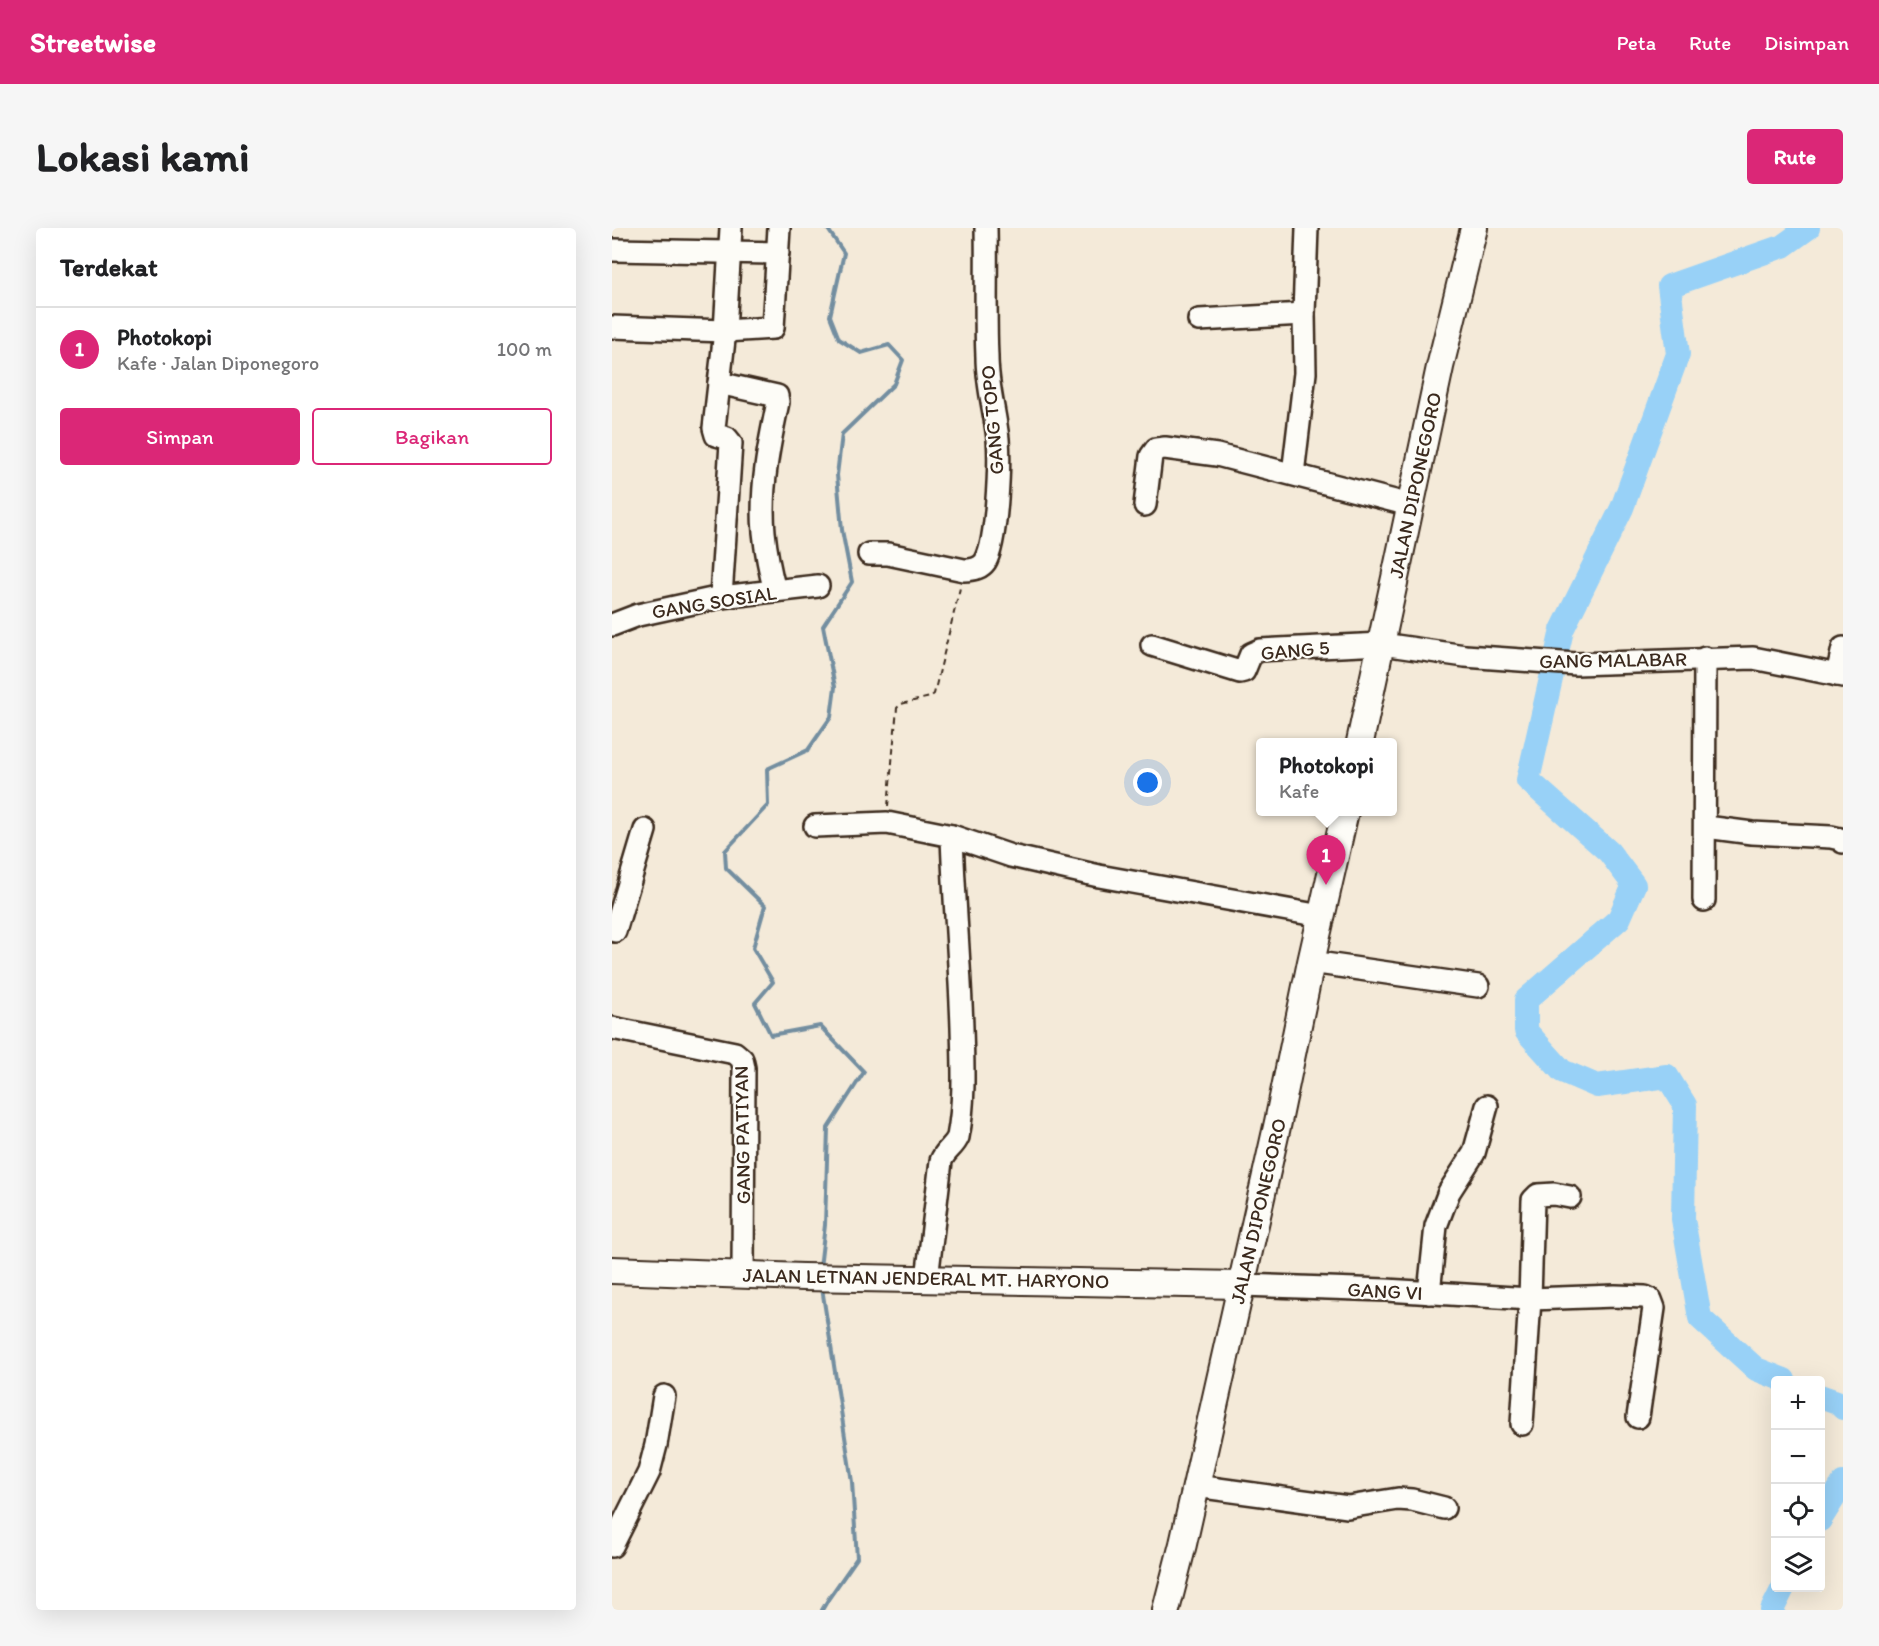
<!DOCTYPE html>
<html lang="id">
<head>
<meta charset="utf-8">
<style>
  :root { --surface:#fff; --page:#f6f6f6; --text:#202124; --muted:#757577; --line:#e0e0e0; --accent:#db2777 }
  body { margin:0; font-family:Itim,sans-serif; background:var(--page); color:var(--text) }
  .controls { position:absolute; right:18px; bottom:18px; display:grid; overflow:hidden; border-radius:6px; box-shadow:0 6px 24px #0002 }
  .controls button { width:54px; height:54px; display:grid; place-items:center; padding:0; border:0; border-bottom:2px solid var(--line); background:var(--surface); color:var(--text); font:30px sans-serif }
  .you { position:absolute; left:536px; top:555px; width:21px; height:21px; margin:-15px; border:4px solid #fff; border-radius:50%; background:#1a73e8; box-shadow:0 0 0 9px #1a73e833 }
  .badge { display:grid; place-items:center; width:39px; height:39px; border-radius:50%; background:var(--accent); color:#fff; font-size:20px; font-weight:700 }
  .pin { position:absolute; translate:-50% -50px; filter:drop-shadow(0 2px 3px #0008) }
  .pin::after { content:''; position:absolute; top:32px; width:21px; height:18px; background:inherit; clip-path:polygon(0 0,100% 0,50% 100%) }
  .popup { position:absolute; left:644px; top:510px; width:141px; height:78px; box-sizing:border-box; display:grid; place-content:center; border-radius:6px; background:var(--surface); filter:drop-shadow(0 2px 4px #0005); font-size:20px; white-space:nowrap; color:var(--muted) }
  .popup b { font-size:22px; color:var(--text) }
  .popup::after { content:''; position:absolute; left:50%; top:100%; margin-left:-12px; border:12px solid transparent; border-top-color:var(--surface) }
  .list { margin:0; padding:0; list-style:none }
  h2 { display:flex; justify-content:space-between; align-items:center; height:78px; margin:0; padding:0 24px; font-size:26px }
  h2 small { font-size:20px; font-weight:400; color:var(--muted) }
  .list li { display:grid; grid-template-columns:39px 1fr auto; gap:18px; align-items:center; box-sizing:border-box; height:84px; padding:0 24px; border-top:2px solid var(--line) }
  .list b { display:block; font-size:22px; white-space:nowrap }
  .list p { margin:0; font-size:20px; white-space:nowrap; color:var(--muted) }
  .list em { font-size:20px; font-style:normal; color:var(--muted) }
  .actions { display:flex; gap:12px; padding:18px 24px }
  .actions a { flex:1; padding:14px 0; border:2px solid var(--accent); border-radius:6px; text-align:center; font-size:21px; color:var(--accent) }
  .actions .main { background:var(--accent); color:#fff }
  .icon { flex:none; width:33px; height:33px; fill:none; stroke:currentColor; stroke-width:2; stroke-linecap:round; stroke-linejoin:round }
  .map { position:relative; flex:none; width:1231px; height:1382px; overflow:hidden; border-radius:6px }
  header { display:flex; align-items:center; gap:36px; box-sizing:border-box; height:84px; padding:0 30px; background:var(--accent); color:#fff }
  header strong { font-size:28px }
  nav { display:flex; gap:33px; margin-inline-start:auto; font-size:21px }
  .intro { display:flex; align-items:center; justify-content:space-between; box-sizing:border-box; height:144px; padding:0 36px }
  h1 { margin:0; font-size:42px }
  .button { padding:15px 27px; border-radius:6px; background:var(--accent); color:#fff; font-size:21px; font-weight:700 }
  main { display:flex; gap:36px; padding:0 36px }
  aside { flex:1; background:var(--surface); border-radius:6px; box-shadow:0 6px 24px #0002 }
  .map>svg:first-child { display:block }
  .lines { fill:none; stroke-linecap:round; stroke-linejoin:round }
  .stream { stroke:#738ea0; stroke-width:4 }
  .river { stroke:#98d1f7; stroke-width:24 }
  .minor-casing { stroke:#3b2a1e; stroke-width:26 }
  .major-casing { stroke:#3b2a1e; stroke-width:30 }
  .path { stroke:#3b2a1e; stroke-width:2; stroke-dasharray:6 4.5; stroke-linecap:butt }
  .minor { stroke:#fdfcf7; stroke-width:21 }
  .major { stroke:#fdfcf7; stroke-width:26 }
  .labels { text-anchor:middle; stroke-width:4.5; stroke-linejoin:round; paint-order:stroke }
  .street-label { font-size:20px; fill:#3b2a1e; stroke:#fdfcf7 }
</style>
</head>
<body>
<header>
<strong>Streetwise</strong>
<nav><a>Peta</a><a>Rute</a><a>Disimpan</a></nav>
</header>
<div class="intro"><h1>Lokasi kami</h1><a class="button">Rute</a></div>
<main>
<aside>
<h2>Terdekat<small></small></h2>
<ul class="list">
<li><span class="badge">1</span><div><b>Photokopi</b><p>Kafe · Jalan Diponegoro</p></div><em>100 m</em></li>
</ul>
<div class="actions"><a class="main">Simpan</a><a>Bagikan</a></div>
</aside>
<div class="map">
<svg width="1231" height="1382" viewBox="0 0 1231 1382">
  <rect width="100%" height="100%" fill="#f4ead9"/>
  <filter id="ink" filterUnits="userSpaceOnUse"><feTurbulence type="fractalNoise" baseFrequency=".0167" numOctaves="2"/><feDisplacementMap in="SourceGraphic" scale="12" xChannelSelector="R" yChannelSelector="G"/><feConvolveMatrix kernelMatrix="1 2 1 2 8 2 1 2 1" color-interpolation-filters="sRGB"/></filter>
  <g filter="url(#ink)">
    <g class="lines">
      <g class="stream">
        <polyline points="208,1040 213,997 216,900 252,844 208,798 159,807 143,775 161,754 141,720 153,678 114,640 113,623 156,577 155,541 196,522 219,489 223,459 211,398 240,354 230,302 225,247 230,206 282,156 291,132 277,117 249,125 227,111 218,88 232,25 215,0"/>
        <polyline points="210,1060 240,1254 245,1330 217,1370 210,1382"/>
      </g>
      <g class="river">
        <polyline points="1172,1152 1144,1141 1088,1090 1071,991 1073,877 1055,848 985,858 950,843 914,803 914,772 1007,691 1022,657 997,624 916,552 950,402 1010,280 1066,126 1057,58 1171,18 1196,0"/>
        <polyline points="1208,1168 1225,1174 1231,1180"/>
        <polyline points="1208,1292 1231,1255"/>
        <polyline points="1160,1382 1171,1360"/>
      </g>
      <defs>
        <g id="minor">
          <polyline points="0,22 166,25"/>
          <polyline points="587,92 692,86"/>
          <polyline points="0,99 113,103 161,100 167,0"/>
          <path d="M107,155L165,168L166,174C157,217 148,260 152,304C154,324 158,344 163,363"/>
          <polyline points="681,246 693,145 692,86 695,0"/>
          <polyline points="533,277 539,228 544,221 553,220 605,227 798,277"/>
          <path d="M257,326H276L352,342C360,342 368,341 373,334C385,315 388,235 386,211C383,184 375,157 375,129C373,86 375,43 374,0"/>
          <polyline points="109,369 119,215 115,210 104,207 102,200 113,103 119,0"/>
          <polyline points="0,397 26,387 109,369 206,358"/>
          <polyline points="540,417 628,444 632,443 639,426 648,422 770,416 853,428 964,436 1141,430 1231,448"/>
          <polyline points="1225,447 1231,420"/>
          <polyline points="203,598 275,595 340,608 399,628 487,648 709,688"/>
          <polyline points="1094,599 1140,605 1219,609 1228,611 1231,614"/>
          <polyline points="1092,672 1093,430"/>
          <polyline points="3,703 33,602"/>
          <polyline points="699,734 866,758"/>
          <polyline points="0,800 123,825 130,831 132,840 131,1047"/>
          <path d="M315,1051L329,933C333,922 342,919 346,909C353,873 351,836 350,800C348,736 342,672 340,608"/>
          <polyline points="629,1057 774,1062 918,1071 1003,1068 1033,1069 1039,1072 1042,1080 1026,1189"/>
          <polyline points="817,1065 824,998 837,964 862,925 875,878"/>
          <polyline points="910,1196 918,1071 921,972 926,967 942,966 958,969"/>
          <polyline points="584,1258 736,1279 786,1271 800,1272 832,1280"/>
          <polyline points="0,1318 37,1244 44,1217 52,1168"/>
        </g>
        <g id="major">
          <polyline points="748,514 828,139 862,0"/>
          <polyline points="0,1042 191,1049 629,1057"/>
          <polyline points="554,1382 571,1316 666,894 699,734 733,584"/>
        </g>
      </defs>
      <use href="#minor" class="minor-casing"/>
      <use href="#major" class="major-casing"/>
      <polyline class="path" points="276,578 285,480 289,476 318,469 322,466 348,360"/>
      <use href="#minor" class="minor"/>
      <use href="#major" class="major"/>
    </g>
  </g>
  <g class="labels">
    <g class="street-label">
      <text transform="translate(380 192) rotate(-95)" y="7">GANG TOPO</text>
      <text transform="translate(803 257) rotate(-78)" y="7">JALAN DIPONEGORO</text>
      <text transform="translate(102 374) rotate(-9)" y="7">GANG SOSIAL</text>
      <text transform="translate(683 422) rotate(-5)" y="7">GANG 5</text>
      <text transform="translate(1001 432) rotate(-1)" y="7">GANG MALABAR</text>
      <text transform="translate(130 907) rotate(-91)" y="7">GANG PATIYAN</text>
      <text transform="translate(646 983) rotate(-77)" y="7">JALAN DIPONEGORO</text>
      <text transform="translate(314 1050) rotate(1)" y="7">JALAN LETNAN JENDERAL MT. HARYONO</text>
      <text transform="translate(773 1063) rotate(3)" y="7">GANG VI</text>
    </g>
  </g>
</svg>
<div class="controls">
<button>+</button>
<button>−</button>
<button><svg class="icon" aria-label="locate" viewBox="0 0 24 24"><circle cx="12" cy="12" r="6"/><path d="M12 2v4M12 18v4M2 12h4M18 12h4"/></svg></button>
<button><svg class="icon" aria-label="layers" viewBox="0 0 24 24"><path d="M12 4l9 5-9 5-9-5zM3 14l9 5 9-5"/></svg></button>
</div>
<div class="you"></div>
<div class="pin badge" style="left:714px;top:657px">1</div>
<div class="popup"><b>Photokopi</b>Kafe</div>
</div>
</main>
</body>
</html>
